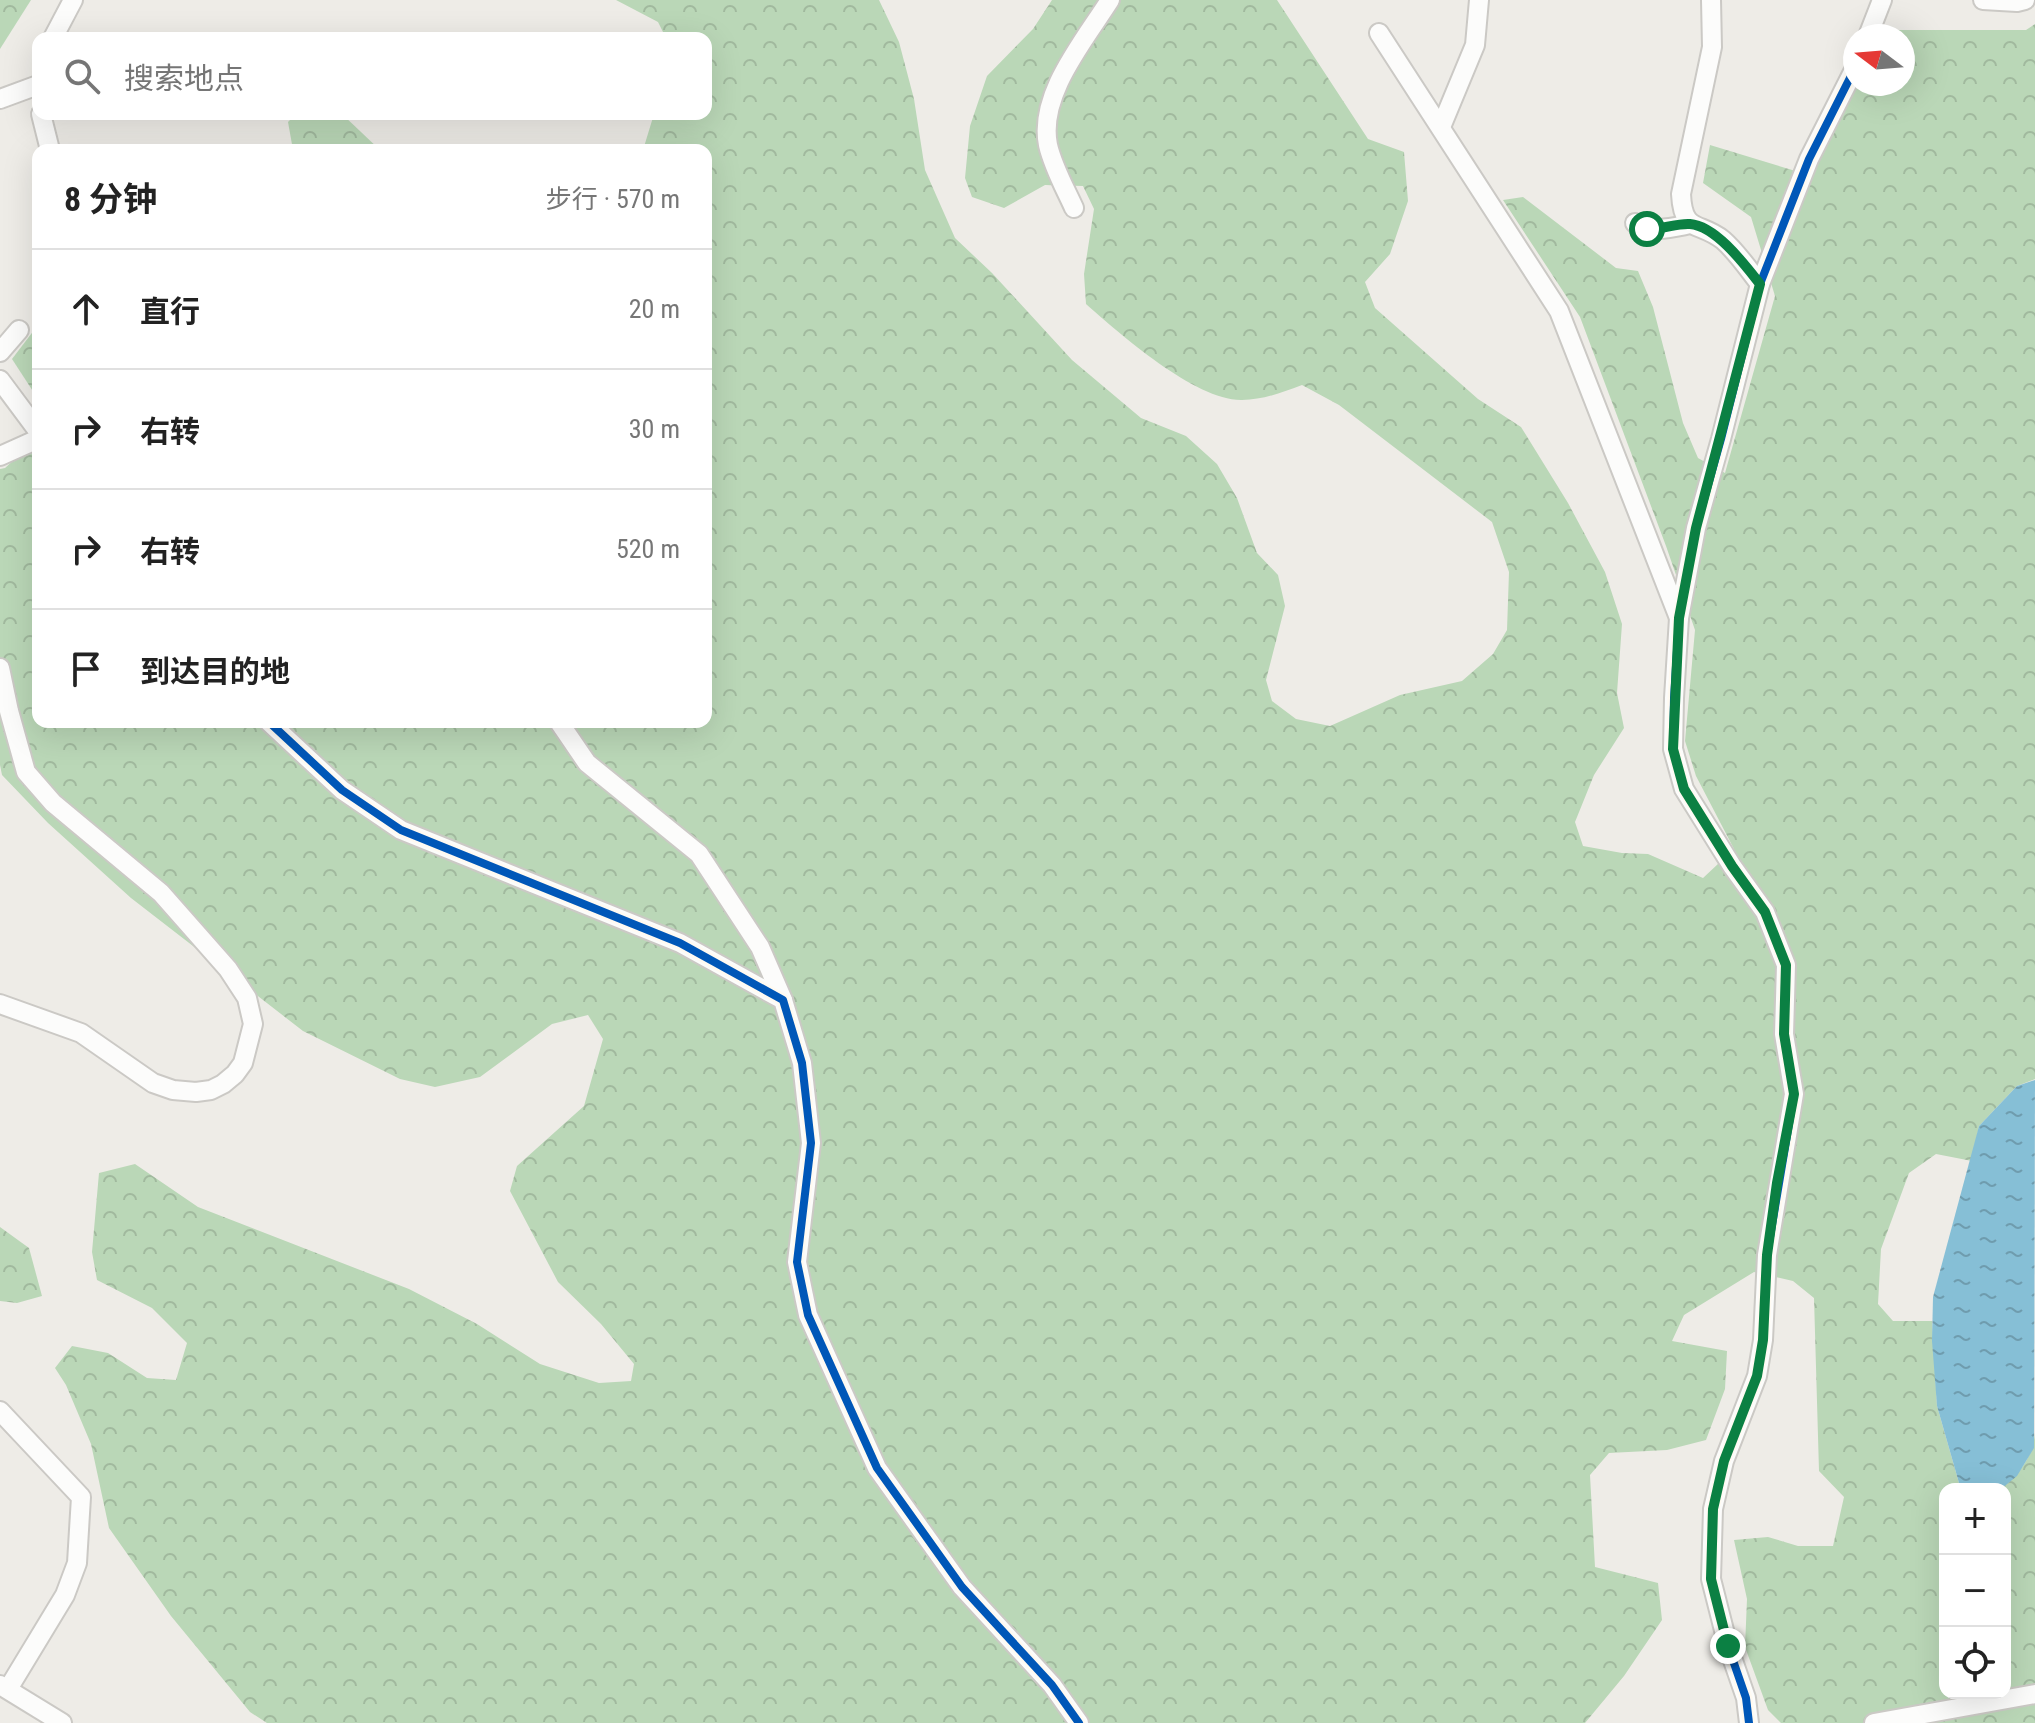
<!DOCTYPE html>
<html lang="zh">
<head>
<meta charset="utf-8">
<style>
  :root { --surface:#fff; --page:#f2f2f2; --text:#222; --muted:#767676; --line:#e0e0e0 }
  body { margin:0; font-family:"Roboto Condensed","Noto Sans SC",sans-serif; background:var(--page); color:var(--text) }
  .controls { position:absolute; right:24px; bottom:24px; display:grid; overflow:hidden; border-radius:16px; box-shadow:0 8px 32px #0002 }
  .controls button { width:72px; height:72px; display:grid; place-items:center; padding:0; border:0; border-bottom:2px solid var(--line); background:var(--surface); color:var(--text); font:40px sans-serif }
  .compass { position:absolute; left:1843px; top:24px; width:72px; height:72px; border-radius:50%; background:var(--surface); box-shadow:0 8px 32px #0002; rotate:286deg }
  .stop { position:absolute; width:24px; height:24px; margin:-18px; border:6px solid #0b8043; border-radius:50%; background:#fff }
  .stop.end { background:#0b8043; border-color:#fff; box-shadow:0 2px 8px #0008 }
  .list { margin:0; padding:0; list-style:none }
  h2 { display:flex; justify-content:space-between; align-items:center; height:104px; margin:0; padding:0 32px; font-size:34px }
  h2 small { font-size:26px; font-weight:400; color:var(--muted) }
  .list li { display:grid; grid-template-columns:52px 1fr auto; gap:24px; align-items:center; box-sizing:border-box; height:120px; padding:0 32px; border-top:2px solid var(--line) }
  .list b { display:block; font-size:30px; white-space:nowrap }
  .list em { font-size:26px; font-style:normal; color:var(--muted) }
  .icon { flex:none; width:44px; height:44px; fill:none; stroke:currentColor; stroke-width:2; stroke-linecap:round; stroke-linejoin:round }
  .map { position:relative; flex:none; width:2035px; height:1723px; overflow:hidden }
  .search { position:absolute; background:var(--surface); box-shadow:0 8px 32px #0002; left:32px; top:32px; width:680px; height:88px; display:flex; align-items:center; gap:20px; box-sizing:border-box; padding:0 28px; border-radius:16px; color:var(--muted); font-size:30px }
  .panel { position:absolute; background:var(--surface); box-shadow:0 8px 32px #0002; left:32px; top:144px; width:680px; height:584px; border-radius:16px }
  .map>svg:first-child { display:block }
  .forest { fill:url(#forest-crowns) }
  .water { fill:url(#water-ripples) }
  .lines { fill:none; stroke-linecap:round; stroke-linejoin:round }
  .minor-casing { stroke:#cbc9c5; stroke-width:22 }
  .minor { stroke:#fcfcfb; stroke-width:18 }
  .cycleway-casing { stroke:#fffaf1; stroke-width:13 }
  .cycleway { stroke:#0057b8; stroke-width:8 }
  .route { stroke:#0b8043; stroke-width:10 }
</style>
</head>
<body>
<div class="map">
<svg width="2035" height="1723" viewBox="0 0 2035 1723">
  <defs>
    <pattern id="forest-crowns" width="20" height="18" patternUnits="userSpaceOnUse" patternTransform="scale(2)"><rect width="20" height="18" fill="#bad7b7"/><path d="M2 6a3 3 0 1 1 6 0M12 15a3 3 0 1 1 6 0" fill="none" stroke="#a1b99e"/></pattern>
    <pattern id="water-ripples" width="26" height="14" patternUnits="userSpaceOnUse" patternTransform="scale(2)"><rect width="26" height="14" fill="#86bfd6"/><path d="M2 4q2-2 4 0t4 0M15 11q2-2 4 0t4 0" fill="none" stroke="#6f9cae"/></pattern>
  </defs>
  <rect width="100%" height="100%" fill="#eeece7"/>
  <g class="forest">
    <polygon points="0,0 31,0 0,49"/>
    <path d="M616,0H879L899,42L914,99L925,170L955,238L992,273L1072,360L1141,418L1186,436L1217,464L1237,498L1257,553L1278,575L1285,606L1266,680L1272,701L1296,719L1330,726L1400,695L1462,681L1493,654L1507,630L1509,572L1492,522L1339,405L1302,385C1283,392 1263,400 1242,400C1196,401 1120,334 1086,304L1084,274L1094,209L1083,186L1045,185L1004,208L972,197L965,178L970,126L987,76L1033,29L1052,0H1277L1368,139L1404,152L1408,201L1390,254L1365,282L1375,308L1478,399L1521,427L1568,503L1605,572L1622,624L1617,693L1624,728L1594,775L1575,822L1583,846L1622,853L1648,854L1703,878L1734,849L1696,776L1685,741L1695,630L1666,546L1580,317L1503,200L1523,197L1616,268L1638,271L1653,307L1683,423L1698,458L1725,473L1775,296L1751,217L1703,183L1710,145L1812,176L1855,84H1903V36H1878L1881,30H2026L2035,24V1079L2017,1086L1979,1126L1972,1161L1936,1154L1909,1173L1881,1249L1878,1304L1893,1321H1932L1937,1406L1959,1483L1965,1489H1945V1693H2005V1489H2001C2019,1474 2033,1457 2035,1433V1723H1781L1768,1710L1745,1647L1747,1599L1734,1540L1768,1537L1798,1546H1833L1844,1497L1819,1471L1814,1298L1793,1281L1754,1272L1684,1315L1672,1341L1727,1351L1725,1389L1706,1440L1667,1450L1609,1453L1590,1475L1595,1567L1658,1583L1662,1620L1624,1676L1585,1723H267L250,1712L171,1616L109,1528L91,1444L66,1385L55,1368L72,1346L108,1353L147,1378L176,1380L187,1343L152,1308L97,1280L92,1252L99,1173L135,1164L198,1207L409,1289L477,1324L540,1364L599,1383L631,1381L634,1364L601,1324L558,1282L510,1191L517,1166L584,1106L603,1039L588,1015L552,1024L480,1077L435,1087L400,1079L303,1031L131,898L48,823L2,775L0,765V469L5,468L38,438V722H706V150H643L654,114H706V38H666L658,22Z"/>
    <polygon points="296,114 342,114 380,150 293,150 288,122"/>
    <polygon points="38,325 38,399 12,359"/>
    <polygon points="0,1227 29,1248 42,1296 17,1303 0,1301"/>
  </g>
  <polygon class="water" points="2035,1080 2034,1448 2017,1476 2001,1489 1965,1489 1959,1483 1937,1406 1932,1341 1933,1297 1979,1126 2017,1086"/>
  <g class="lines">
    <defs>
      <g id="minor">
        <path d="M1711,0L1712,47L1681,194C1683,234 1699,221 1723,240C1737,252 1749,270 1760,284"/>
        <polyline points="1983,0 2017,2 2025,0"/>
        <polyline points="1379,33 1559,311 1679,618"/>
        <polyline points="1868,36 1882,0"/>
        <polyline points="53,38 73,0"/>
        <polyline points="0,99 38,85"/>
        <polyline points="41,114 50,150"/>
        <polyline points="1441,127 1475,45 1479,0"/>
        <path d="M1074,208C1065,188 1053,167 1048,145C1038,95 1084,41 1110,0"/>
        <path d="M1635,223C1654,233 1670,228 1691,224"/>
        <polyline points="0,352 19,330"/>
        <polyline points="0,380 38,431"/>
        <polyline points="0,456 38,439"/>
        <polyline points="0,668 9,711 26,772 53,803 161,893 228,969 247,998 253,1024 243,1063 235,1074 223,1084 211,1090 196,1092 173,1090 153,1083 81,1033 0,1004"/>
        <polyline points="269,722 342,790 401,830 680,943 783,1000 802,1063 811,1143 797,1262 808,1315 877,1468 962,1587 1052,1685 1079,1723"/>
        <polyline points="559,722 587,763 699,854 760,947 783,1000"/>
        <polyline points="0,1411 81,1497 77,1563 65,1595 8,1689"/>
        <polyline points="0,1685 62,1723"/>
        <polyline points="1749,1723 1746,1698 1728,1646 1711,1579 1713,1509 1724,1461 1757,1376 1763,1340 1767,1255 1794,1094 1784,1034 1786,965 1765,912 1732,866 1684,789 1673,749 1674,698 1679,618 1696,528 1721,439 1760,284 1809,159 1855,68"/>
        <polyline points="1874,1723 2035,1694"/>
      </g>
    </defs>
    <use href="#minor" class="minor-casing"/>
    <use href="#minor" class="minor"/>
    <defs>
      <g id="cycleway">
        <polyline points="269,722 342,790 401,830 680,943 783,1000 802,1063 811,1143 797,1262 808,1315 877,1468 962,1587 1052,1685 1079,1723"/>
        <polyline points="1749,1723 1746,1698 1728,1646 1711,1579 1713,1509 1724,1461 1757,1376 1763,1340 1767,1255 1794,1094 1784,1034 1786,965 1765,912 1732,866 1684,789 1673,749 1674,698 1679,618 1696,528 1721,439 1760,284 1809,159 1855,68"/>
      </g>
    </defs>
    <use href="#cycleway" class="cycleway-casing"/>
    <use href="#cycleway" class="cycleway"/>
  </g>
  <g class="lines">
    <path class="route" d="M1647,229C1662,230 1676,223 1690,224C1716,226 1745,265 1760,284L1696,528L1679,618L1673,749L1684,789L1732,866L1765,912L1786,965L1784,1034L1794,1094L1777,1183L1767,1255L1763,1340L1757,1376L1724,1461L1713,1509L1711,1579L1728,1646"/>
  </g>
</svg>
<div class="controls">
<button>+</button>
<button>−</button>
<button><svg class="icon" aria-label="locate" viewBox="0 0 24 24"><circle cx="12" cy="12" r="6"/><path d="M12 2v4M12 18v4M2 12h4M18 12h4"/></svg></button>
</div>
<svg class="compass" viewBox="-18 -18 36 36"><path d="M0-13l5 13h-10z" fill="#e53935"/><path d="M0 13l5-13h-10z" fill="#767676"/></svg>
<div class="stop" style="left:1647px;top:229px"></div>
<div class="stop end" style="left:1728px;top:1646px"></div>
<div class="search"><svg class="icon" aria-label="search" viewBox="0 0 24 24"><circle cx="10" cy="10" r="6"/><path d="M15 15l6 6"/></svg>搜索地点</div>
<section class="panel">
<h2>8 分钟<small>步行 · 570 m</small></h2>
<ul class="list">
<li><svg class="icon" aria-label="ahead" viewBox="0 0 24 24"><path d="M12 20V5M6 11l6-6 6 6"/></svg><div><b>直行</b></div><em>20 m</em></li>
<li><svg class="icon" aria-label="right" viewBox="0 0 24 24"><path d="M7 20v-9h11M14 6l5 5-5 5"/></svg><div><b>右转</b></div><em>30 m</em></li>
<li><svg class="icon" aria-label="right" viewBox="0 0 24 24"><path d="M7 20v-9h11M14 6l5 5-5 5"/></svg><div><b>右转</b></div><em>520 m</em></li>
<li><svg class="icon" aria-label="arrive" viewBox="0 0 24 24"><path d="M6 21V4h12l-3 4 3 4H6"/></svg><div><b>到达目的地</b></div></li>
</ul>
</section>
</div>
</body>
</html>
